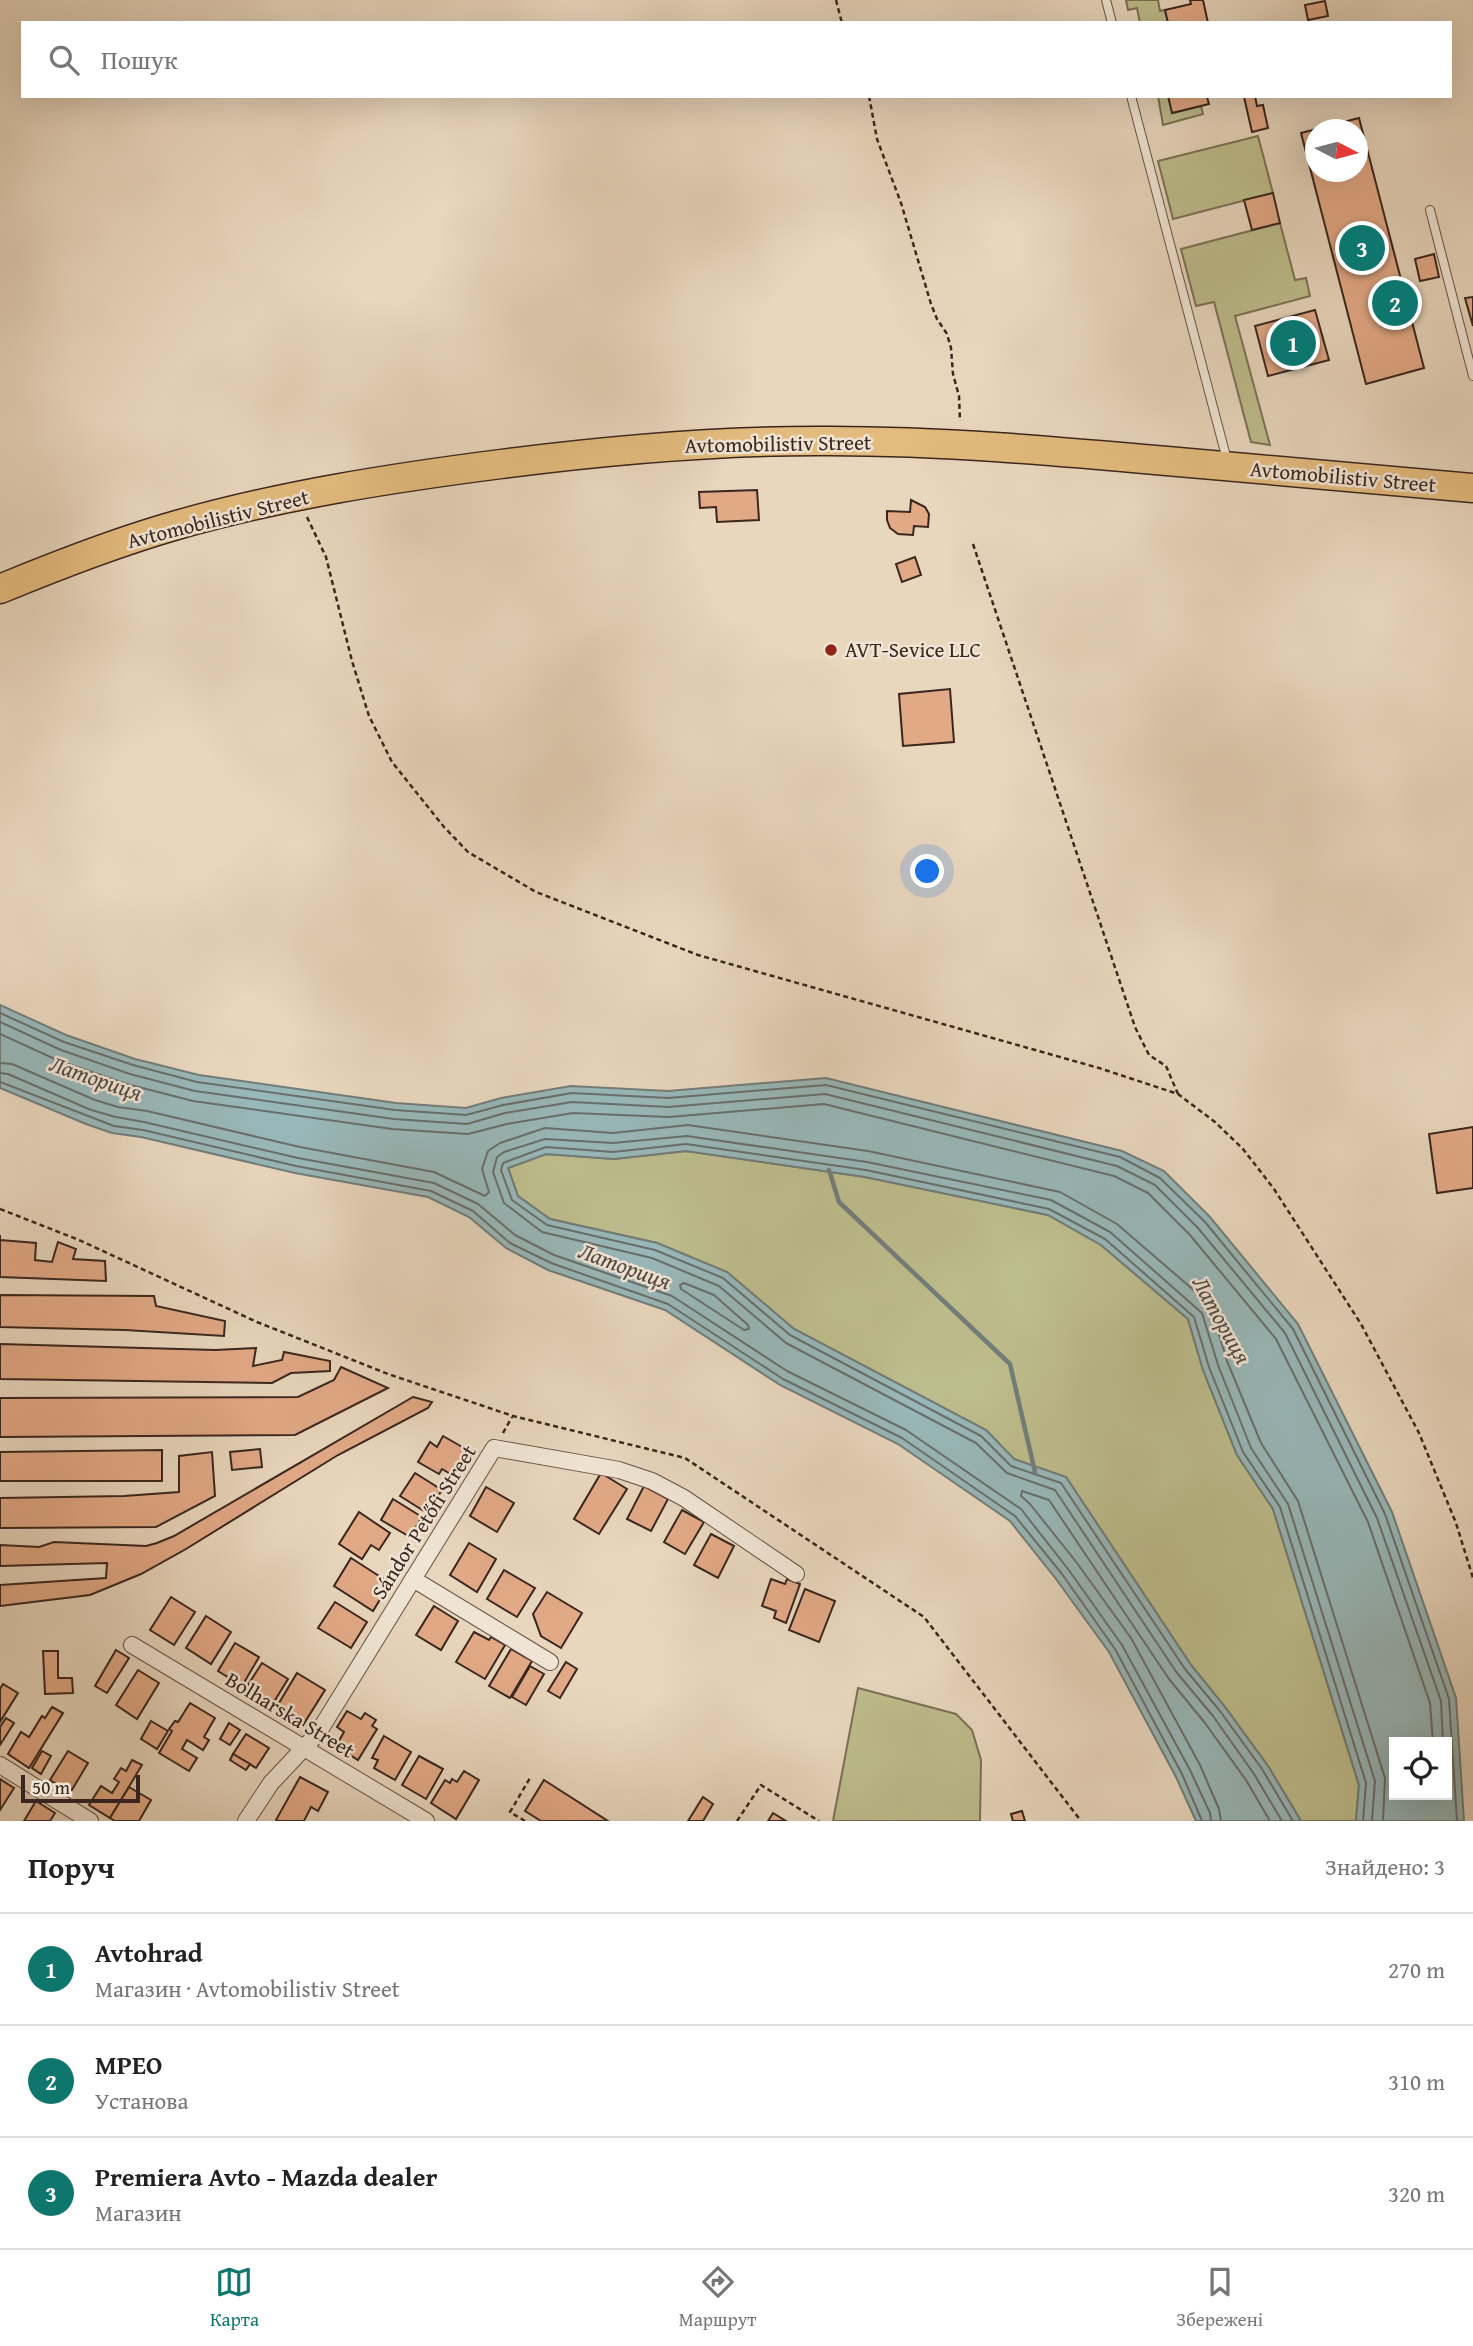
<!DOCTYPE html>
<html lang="uk">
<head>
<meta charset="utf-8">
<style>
  :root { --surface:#fff; --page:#f6f6f6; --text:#222; --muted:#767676; --line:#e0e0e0; --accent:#0f766e }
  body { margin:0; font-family:"Gentium Book Plus",serif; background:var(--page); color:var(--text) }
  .controls { position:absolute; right:21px; bottom:21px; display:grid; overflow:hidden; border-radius:0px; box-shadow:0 7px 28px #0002 }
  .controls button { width:63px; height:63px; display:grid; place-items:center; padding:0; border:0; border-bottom:2px solid var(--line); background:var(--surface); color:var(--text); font:35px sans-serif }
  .compass { position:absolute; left:1305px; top:119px; width:63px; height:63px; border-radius:50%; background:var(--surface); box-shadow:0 7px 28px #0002; rotate:96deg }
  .scale { position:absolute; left:21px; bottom:18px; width:119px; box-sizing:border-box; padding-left:7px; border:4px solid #3a261e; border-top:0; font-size:19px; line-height:24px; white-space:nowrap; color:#3a261e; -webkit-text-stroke:5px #f0e4d4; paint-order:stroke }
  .you { position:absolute; left:928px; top:872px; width:24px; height:24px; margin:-18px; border:5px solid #fff; border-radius:50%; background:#1a73e8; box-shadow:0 0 0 10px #1a73e833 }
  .badge { display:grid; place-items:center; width:46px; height:46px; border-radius:50%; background:var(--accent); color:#fff; font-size:23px; font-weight:700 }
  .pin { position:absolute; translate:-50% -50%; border:4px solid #fff; box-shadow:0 2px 7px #0006 }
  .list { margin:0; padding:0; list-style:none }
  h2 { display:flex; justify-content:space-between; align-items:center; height:91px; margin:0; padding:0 28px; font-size:30px }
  h2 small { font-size:23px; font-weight:400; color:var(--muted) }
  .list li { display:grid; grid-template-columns:46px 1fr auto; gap:21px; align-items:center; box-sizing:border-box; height:112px; padding:0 28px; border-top:2px solid var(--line) }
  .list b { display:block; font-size:26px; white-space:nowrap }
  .list p { margin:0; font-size:23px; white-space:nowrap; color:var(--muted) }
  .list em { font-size:23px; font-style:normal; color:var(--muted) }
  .icon { flex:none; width:38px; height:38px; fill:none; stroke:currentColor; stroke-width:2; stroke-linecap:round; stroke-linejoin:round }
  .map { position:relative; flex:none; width:1473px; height:1821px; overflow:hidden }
  .search { position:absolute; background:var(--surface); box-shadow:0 7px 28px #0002; left:21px; right:21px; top:21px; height:77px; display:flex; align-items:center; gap:18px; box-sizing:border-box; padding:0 24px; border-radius:0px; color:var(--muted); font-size:26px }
  .sheet { height:427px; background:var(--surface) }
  nav { display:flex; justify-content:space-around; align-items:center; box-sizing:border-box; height:98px; border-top:2px solid var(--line); background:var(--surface); font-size:19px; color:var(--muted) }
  nav a { display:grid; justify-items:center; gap:4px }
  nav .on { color:var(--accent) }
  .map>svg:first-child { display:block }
  .green { fill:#bdbc8c; stroke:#7c7155; stroke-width:2 }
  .water { fill:#98b7b8; stroke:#727d7a; stroke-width:2; fill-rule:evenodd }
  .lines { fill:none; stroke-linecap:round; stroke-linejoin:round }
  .shore { stroke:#696e6b; stroke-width:2 }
  .stream { stroke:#727d7a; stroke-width:4.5 }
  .building { fill:#e2a986; stroke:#3a261e; stroke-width:2; fill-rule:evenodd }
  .lane-casing { stroke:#665246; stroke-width:10 }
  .street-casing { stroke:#665246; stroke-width:18 }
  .highway-casing { stroke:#3a261e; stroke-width:31 }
  .path { stroke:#3a261e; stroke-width:2.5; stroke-dasharray:5 3.5; stroke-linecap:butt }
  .lane { stroke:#f0e4d4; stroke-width:8 }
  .street { stroke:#f0e4d4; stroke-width:16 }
  .highway { stroke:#e4bb7e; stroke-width:28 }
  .poi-dot { fill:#8f2418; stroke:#f0e4d4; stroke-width:2.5 }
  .labels { text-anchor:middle; stroke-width:5; stroke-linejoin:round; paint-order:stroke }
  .street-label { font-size:21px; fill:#3a261e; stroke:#f0e4d4 }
  .poi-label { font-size:21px; fill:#3a261e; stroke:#f0e4d4; text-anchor:start }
  .water-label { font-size:23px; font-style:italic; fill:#524a44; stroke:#f0e4d4 }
</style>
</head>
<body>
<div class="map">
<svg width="1473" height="1821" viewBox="0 0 1473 1821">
  <rect width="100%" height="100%" fill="#e8d6bd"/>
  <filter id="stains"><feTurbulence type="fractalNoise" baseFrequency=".00286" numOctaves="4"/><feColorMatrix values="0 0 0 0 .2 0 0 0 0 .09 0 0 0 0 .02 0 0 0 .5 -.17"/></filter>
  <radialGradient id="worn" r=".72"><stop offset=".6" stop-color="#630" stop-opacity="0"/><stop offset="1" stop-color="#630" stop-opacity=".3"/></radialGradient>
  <g class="green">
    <polygon points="1126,0 1158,0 1160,11 1165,10 1168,23 1140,23 1137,8 1128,10"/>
    <polygon points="1158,96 1168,96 1173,113 1201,106 1203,114 1163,125"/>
    <polygon points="1258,136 1273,193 1173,219 1158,161"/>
    <polygon points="1280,223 1295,280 1306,278 1310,296 1235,316 1270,445 1251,442 1214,302 1196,306 1181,249"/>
    <polygon points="686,1151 865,1177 1048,1215 1101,1245 1188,1319 1203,1370 1237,1455 1273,1509 1359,1785 1356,1821 1301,1821 1268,1766 1225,1707 1191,1665 1066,1477 1014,1459 986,1430 794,1329 727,1272 657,1243 550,1219 518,1196 508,1168 546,1154 614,1159"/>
    <polygon points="858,1688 956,1714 972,1730 981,1760 980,1821 833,1821"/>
  </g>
  <path class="water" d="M0,1005L66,1035L135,1059L199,1075L396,1103L466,1108L501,1098L571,1086L668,1091L826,1078L1122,1151L1164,1171L1210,1217L1298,1324L1392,1512L1456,1698L1464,1821H1356L1359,1785L1273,1509L1237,1455L1203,1370L1188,1319L1101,1245L1048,1215L865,1177L686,1151L614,1159L546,1154L508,1168L518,1196L550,1219L657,1243L727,1272L794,1329L986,1430L1014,1459L1066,1477L1191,1665L1225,1707L1268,1766L1301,1821H1196L1176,1777L1109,1652L1056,1579L1010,1521L898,1444L780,1385L665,1310L548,1270L506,1248L469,1217L428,1197L295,1173L141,1137L112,1133L86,1124L0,1088ZM1394,1742H1447V1795H1394Z"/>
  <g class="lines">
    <g class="shore">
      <polyline points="0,1013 64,1042 133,1065 197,1082 395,1110 466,1115 503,1105 572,1093 668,1098 826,1085 1120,1157 1160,1178 1205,1222 1293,1329 1385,1514 1449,1699 1457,1821"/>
      <polyline points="0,1022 61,1050 130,1074 195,1091 394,1119 467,1124 505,1113 572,1102 668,1107 825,1094 1117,1166 1155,1185 1198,1228 1285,1333 1377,1518 1441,1701 1443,1742"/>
      <polyline points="0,1034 57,1060 127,1084 193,1101 392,1129 468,1134 507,1124 573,1113 669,1117 824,1104 1114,1176 1148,1193 1190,1235 1276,1339 1368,1522 1430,1703 1433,1742"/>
      <polyline points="0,1063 12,1064 95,1100 118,1107 147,1111 300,1147 434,1172 485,1196 489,1192 482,1169 488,1151 500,1143 545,1128 613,1133 688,1125 868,1151 1060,1192 1117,1224 1204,1299 1212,1311 1227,1361 1261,1443 1298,1501 1385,1778 1383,1821"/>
      <polyline points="0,1073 8,1074 91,1110 116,1117 144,1122 298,1158 434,1183 478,1204 515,1235 554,1255 672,1296 787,1371 906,1430 1021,1509 1068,1569 1122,1645 1190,1770 1210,1813 1211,1821"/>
      <polyline points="0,1082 114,1126 143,1130 296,1166 431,1191 473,1211 510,1243 551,1263 668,1304 783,1379 902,1438 1015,1516 1062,1574 1115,1649 1182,1774 1202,1821"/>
      <polygon points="684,1283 714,1295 748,1325 749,1329 744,1330 681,1289 680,1285"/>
      <polyline points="1221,1821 1219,1809 1200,1765 1131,1638 1077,1563 1030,1504 1021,1496 1022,1491 1049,1500 1169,1679 1205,1723 1246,1780 1270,1821"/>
      <polyline points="1282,1821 1254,1774 1213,1716 1177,1673 1055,1490 1007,1473 976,1443 786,1343 719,1286 652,1258 542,1232 504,1203 493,1172 497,1157 504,1152 545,1139 613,1143 687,1136 867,1162 1051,1200 1110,1232 1202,1313 1218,1365 1251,1448 1288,1504 1375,1781 1372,1821"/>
      <polyline points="1293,1821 1262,1769 1220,1711 1185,1669 1061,1483 1011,1466 981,1436 790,1335 723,1278 655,1250 547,1225 512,1200 501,1170 503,1163 546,1147 613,1152 686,1144 866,1170 1049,1209 1105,1239 1194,1317 1209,1367 1243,1452 1280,1507 1366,1783 1363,1821"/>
    </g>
    <polyline class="stream" points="829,1170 839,1202 1010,1364 1035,1472"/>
  </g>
  <g class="building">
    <polygon points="1190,0 1203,0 1208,23 1168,23 1165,10 1191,4"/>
    <polygon points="1325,1 1328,16 1308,20 1305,5"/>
    <polygon points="1168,96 1212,96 1207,97 1209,104 1172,113"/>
    <polygon points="1255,96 1257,106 1263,105 1268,128 1252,132 1244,97"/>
    <path d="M1359,118L1424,368L1366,384L1301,133ZM1316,130H1358V172H1316Z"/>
    <polygon points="1273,193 1280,223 1252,230 1244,200"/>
    <polygon points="1434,254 1439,277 1420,281 1415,259"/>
    <polygon points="1473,297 1473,326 1465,298"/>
    <polygon points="1315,310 1329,360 1268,376 1255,326"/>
    <polygon points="757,490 759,520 717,522 716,507 700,508 699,492"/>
    <polygon points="911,500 925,507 929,514 928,527 914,526 913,535 898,534 890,528 887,520 887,511 910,512"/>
    <polygon points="915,557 921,575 902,582 896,564"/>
    <polygon points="950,689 954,742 903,746 899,694"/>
    <polygon points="1473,1127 1473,1188 1437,1193 1429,1134"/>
    <polygon points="0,1235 0,1240 36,1243 35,1260 52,1262 58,1242 76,1249 73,1259 105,1261 106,1281 0,1277"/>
    <polygon points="0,1295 154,1296 156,1306 225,1321 224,1336 125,1330 0,1327"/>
    <polygon points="0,1344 215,1350 256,1348 253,1366 282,1360 284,1352 330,1361 330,1371 291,1373 272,1383 0,1379"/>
    <polygon points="341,1367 388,1388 295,1435 0,1437 0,1398 298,1397 334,1380"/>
    <polygon points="413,1397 432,1402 428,1408 338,1455 186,1549 141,1574 90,1595 0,1606 0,1585 106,1578 107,1563 0,1566 0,1545 39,1547 54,1542 146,1546 157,1543 174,1536"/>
    <polygon points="443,1436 471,1452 465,1462 463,1461 454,1476 442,1469 439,1474 418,1462 430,1442 437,1447"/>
    <polygon points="260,1449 262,1467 232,1470 230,1452"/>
    <polygon points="162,1450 162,1481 0,1481 0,1452"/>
    <polygon points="212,1452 215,1496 156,1527 0,1528 0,1498 124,1496 179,1492 179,1456"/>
    <polygon points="415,1473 442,1490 427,1513 400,1496"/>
    <polygon points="601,1473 627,1489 599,1534 574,1519"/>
    <polygon points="644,1486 668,1499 651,1531 627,1519"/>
    <polygon points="486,1487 514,1503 497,1532 470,1516"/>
    <polygon points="393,1499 422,1517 410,1537 381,1520"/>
    <polygon points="682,1510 704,1522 685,1554 664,1542"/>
    <polygon points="359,1512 390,1533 379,1550 371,1545 362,1559 339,1544"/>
    <polygon points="711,1534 734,1546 718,1578 694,1565"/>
    <polygon points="469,1543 496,1559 477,1592 450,1575"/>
    <polygon points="351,1558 390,1583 373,1611 334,1586"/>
    <polygon points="504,1570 535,1588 517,1617 487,1599"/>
    <polygon points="771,1579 785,1584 787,1579 800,1584 786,1623 774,1618 776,1611 762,1606"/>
    <polygon points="805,1589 835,1601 819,1642 789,1630"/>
    <polygon points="547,1592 582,1613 561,1648 541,1636 533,1614"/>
    <polygon points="171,1597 195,1612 174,1645 150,1630"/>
    <polygon points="335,1602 367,1622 351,1648 318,1628"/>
    <polygon points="434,1606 458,1621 441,1650 416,1635"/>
    <polygon points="206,1616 231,1632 211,1664 186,1648"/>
    <polygon points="474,1632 489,1640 491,1637 505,1645 485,1679 456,1662"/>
    <polygon points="235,1643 259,1657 242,1686 218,1671"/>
    <polygon points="511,1649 532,1661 510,1698 489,1686"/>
    <polygon points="116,1650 129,1658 107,1693 95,1686"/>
    <polygon points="43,1651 58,1651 58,1678 72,1678 73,1693 45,1694"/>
    <polygon points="566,1662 577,1669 560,1698 548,1691"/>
    <polygon points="262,1663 288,1679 272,1705 246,1688"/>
    <polygon points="530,1666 544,1674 526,1705 512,1697"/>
    <polygon points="138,1670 159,1683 137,1719 116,1705"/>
    <polygon points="297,1673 325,1690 303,1725 276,1708"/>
    <polygon points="3,1684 18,1693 0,1722 0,1689"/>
    <polygon points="190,1703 215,1718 204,1737 209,1740 203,1750 187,1740 182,1749 197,1758 189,1771 159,1753 172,1731 169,1729 175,1721 178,1722"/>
    <polygon points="52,1707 63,1713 29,1768 8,1754 21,1732 29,1737 42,1716 45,1718"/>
    <polygon points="347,1711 361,1719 365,1713 376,1720 372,1726 377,1729 358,1760 336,1746 344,1732 337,1727"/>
    <polygon points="6,1718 14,1723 0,1745 0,1727"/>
    <polygon points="151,1721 168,1731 157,1749 141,1739"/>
    <polygon points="229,1723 240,1730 230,1745 220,1739"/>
    <polygon points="246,1734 269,1748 256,1768 233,1754"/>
    <polygon points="384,1736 411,1752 395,1780 374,1768 378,1760 372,1758"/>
    <polygon points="42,1751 51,1756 41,1774 32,1768"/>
    <polygon points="68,1751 88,1763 70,1793 50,1780"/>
    <polygon points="233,1754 250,1764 246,1770 230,1760"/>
    <polygon points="419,1756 443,1769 426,1799 402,1785"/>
    <polygon points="132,1760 142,1765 110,1818 89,1805 101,1786 112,1793 119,1782 114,1779 121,1768 126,1771"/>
    <polygon points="464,1771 479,1780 456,1819 431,1803 445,1780 450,1783 452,1779 457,1782"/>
    <polygon points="300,1777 328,1792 318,1811 311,1807 304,1821 278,1821 276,1820"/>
    <polygon points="0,1779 14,1788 0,1810"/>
    <polygon points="544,1780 608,1821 541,1821 525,1811"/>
    <polygon points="129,1787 151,1800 139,1821 115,1821 110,1818"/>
    <polygon points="703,1797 713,1804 703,1821 688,1821"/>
    <polygon points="36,1801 55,1813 50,1821 24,1821"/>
    <polygon points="1022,1811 1025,1821 1013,1821 1011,1814"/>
    <polygon points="773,1813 786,1821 768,1821"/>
  </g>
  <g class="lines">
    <defs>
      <g id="lane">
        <polyline points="1106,0 1112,23"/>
        <polyline points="1131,96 1227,460"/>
        <polyline points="1430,210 1473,376"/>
      </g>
      <g id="street">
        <polyline points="413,1579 550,1662"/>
        <polyline points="132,1645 426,1821"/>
        <polyline points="0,1765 90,1821"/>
        <polyline points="246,1821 271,1783 318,1733 494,1448 619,1470 652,1481 684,1498 796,1574"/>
      </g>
      <path id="highway" d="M0,589C58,565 117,542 177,525C282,495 392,478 501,464C610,450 719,440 830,441C942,441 1055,451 1167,461C1269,470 1371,479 1473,488"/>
    </defs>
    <use href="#lane" class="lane-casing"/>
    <use href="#street" class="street-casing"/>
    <use href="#highway" class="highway-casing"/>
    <g class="path">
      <polyline points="836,0 842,23"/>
      <polyline points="869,96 877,139 901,203 931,304 937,319 947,334 951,348 953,374 959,396 960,421"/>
      <polyline points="307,517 326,557 352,661 369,716 392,762 444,827 468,852 536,892 698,955 1099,1068 1178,1094 1215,1122 1243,1149 1274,1189 1361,1324 1419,1433 1456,1523 1473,1578"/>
      <polyline points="973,544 1135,1027 1149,1055 1166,1066 1178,1094"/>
      <polyline points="0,1209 79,1240 257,1322 388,1374 513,1416 685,1458 924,1617 1081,1821"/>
      <polyline points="503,1433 512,1417"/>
      <polyline points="525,1821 510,1812 530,1778"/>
      <polyline points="737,1821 761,1785 819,1821"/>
    </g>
    <use href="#lane" class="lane"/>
    <use href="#street" class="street"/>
    <use href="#highway" class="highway"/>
  </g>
  <circle class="poi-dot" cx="831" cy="650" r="7"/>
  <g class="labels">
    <g class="street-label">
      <text transform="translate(778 444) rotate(-1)" y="7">Avtomobilistiv Street</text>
      <text transform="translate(1343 477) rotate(5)" y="7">Avtomobilistiv Street</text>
      <text transform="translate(218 519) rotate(-14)" y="7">Avtomobilistiv Street</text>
      <text transform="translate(424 1522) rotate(-58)" y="7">Sándor Petőfi Street</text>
      <text transform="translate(290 1715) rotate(31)" y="7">Bolharska Street</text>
    </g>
    <g class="poi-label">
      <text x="845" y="657">AVT-Sevice LLC</text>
    </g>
    <g class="water-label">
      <text transform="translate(96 1078) rotate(19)" y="8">Латориця</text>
      <text transform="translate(625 1266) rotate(20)" y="8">Латориця</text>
      <text transform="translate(1222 1320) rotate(61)" y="8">Латориця</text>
    </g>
  </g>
  <rect width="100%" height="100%" filter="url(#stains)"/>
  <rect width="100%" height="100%" fill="url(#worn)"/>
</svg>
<div class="controls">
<button><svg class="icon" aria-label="locate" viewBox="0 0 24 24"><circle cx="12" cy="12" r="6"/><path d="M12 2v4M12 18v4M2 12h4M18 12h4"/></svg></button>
</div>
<svg class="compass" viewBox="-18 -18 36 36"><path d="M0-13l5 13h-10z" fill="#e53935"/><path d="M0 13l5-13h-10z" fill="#767676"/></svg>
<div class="scale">50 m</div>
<div class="you"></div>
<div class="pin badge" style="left:1293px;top:343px">1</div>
<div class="pin badge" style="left:1395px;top:303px">2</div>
<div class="pin badge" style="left:1362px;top:248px">3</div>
<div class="search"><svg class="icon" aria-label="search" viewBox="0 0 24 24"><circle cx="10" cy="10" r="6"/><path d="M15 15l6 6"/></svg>Пошук</div>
</div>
<section class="sheet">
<h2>Поруч<small>Знайдено: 3</small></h2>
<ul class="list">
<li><span class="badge">1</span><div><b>Avtohrad</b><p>Магазин · Avtomobilistiv Street</p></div><em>270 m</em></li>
<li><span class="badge">2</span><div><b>МРЕО</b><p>Установа</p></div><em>310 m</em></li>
<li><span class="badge">3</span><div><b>Premiera Avto - Mazda dealer</b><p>Магазин</p></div><em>320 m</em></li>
</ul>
</section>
<nav>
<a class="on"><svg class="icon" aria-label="map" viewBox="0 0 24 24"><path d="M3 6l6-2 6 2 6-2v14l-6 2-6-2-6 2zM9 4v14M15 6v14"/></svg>Карта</a>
<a><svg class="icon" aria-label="directions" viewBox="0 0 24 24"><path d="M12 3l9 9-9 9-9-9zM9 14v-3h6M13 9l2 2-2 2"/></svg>Маршрут</a>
<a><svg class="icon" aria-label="saved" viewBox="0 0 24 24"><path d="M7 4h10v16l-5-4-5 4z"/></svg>Збережені</a>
</nav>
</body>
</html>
